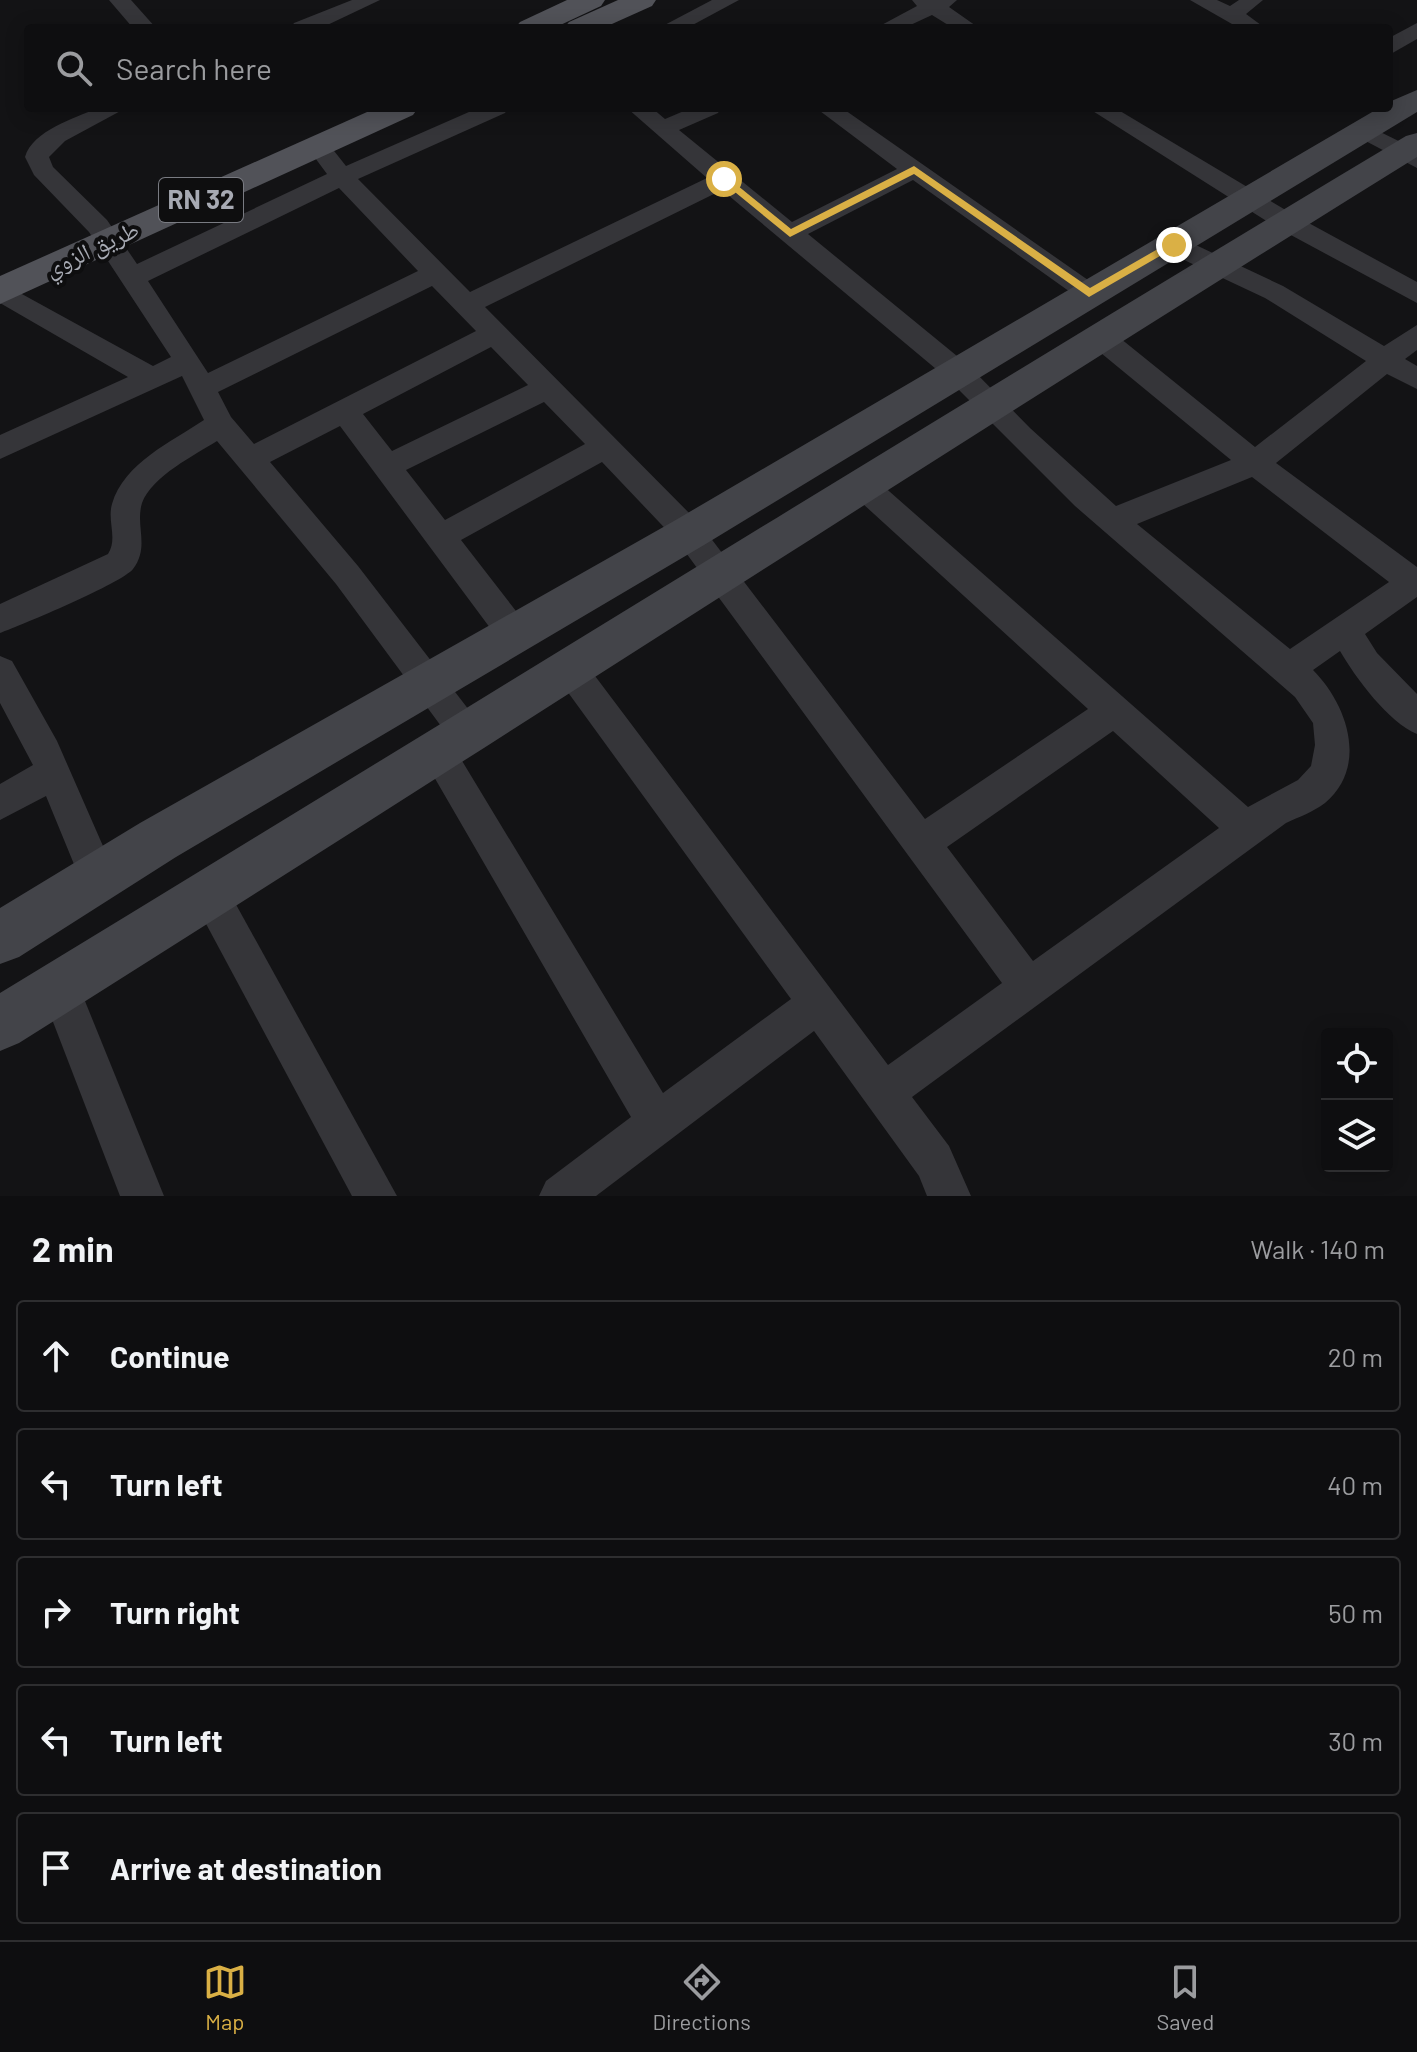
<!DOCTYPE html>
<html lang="en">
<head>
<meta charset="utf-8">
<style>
  :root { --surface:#0e0e10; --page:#1c1c1e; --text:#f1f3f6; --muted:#9b9c9f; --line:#2e2e30; --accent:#dab045 }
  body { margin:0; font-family:Barlow,"Noto Naskh Arabic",sans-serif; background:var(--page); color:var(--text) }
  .controls { position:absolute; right:24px; bottom:24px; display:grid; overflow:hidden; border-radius:8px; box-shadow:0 4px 20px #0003 }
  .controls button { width:72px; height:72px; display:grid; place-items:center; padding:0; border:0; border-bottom:2px solid var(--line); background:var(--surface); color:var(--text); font:40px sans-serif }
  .stop { position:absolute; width:24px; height:24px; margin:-18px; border:6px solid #dab045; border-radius:50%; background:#fff }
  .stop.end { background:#dab045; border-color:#fff; box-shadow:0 2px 8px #0008 }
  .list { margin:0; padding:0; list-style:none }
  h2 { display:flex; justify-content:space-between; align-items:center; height:104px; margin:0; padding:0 32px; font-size:34px }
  h2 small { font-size:26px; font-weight:400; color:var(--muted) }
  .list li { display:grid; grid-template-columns:52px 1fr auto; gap:24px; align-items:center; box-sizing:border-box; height:112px; margin:0 16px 16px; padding:0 16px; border:2px solid var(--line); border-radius:8px }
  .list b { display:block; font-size:30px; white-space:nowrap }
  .list em { font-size:26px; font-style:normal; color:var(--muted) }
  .icon { flex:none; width:44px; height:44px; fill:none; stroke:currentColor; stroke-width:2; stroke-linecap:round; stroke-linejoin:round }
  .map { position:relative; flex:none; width:1417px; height:1196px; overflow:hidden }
  .search { position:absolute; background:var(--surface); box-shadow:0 4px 20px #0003; left:24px; right:24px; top:24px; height:88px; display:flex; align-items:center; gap:20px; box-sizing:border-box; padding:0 28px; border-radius:8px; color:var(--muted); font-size:30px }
  .sheet { height:744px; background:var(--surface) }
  nav { display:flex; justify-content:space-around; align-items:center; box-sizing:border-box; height:112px; border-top:2px solid var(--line); background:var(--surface); font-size:22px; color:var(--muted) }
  nav a { display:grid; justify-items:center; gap:4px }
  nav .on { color:var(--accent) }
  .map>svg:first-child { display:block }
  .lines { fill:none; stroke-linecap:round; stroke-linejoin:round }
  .street { fill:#353539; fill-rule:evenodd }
  .secondary { fill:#434449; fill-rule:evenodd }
  .primary { fill:#515258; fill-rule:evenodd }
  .route { fill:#dab045 }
  .labels { text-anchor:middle; stroke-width:8; stroke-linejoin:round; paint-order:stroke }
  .far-street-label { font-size:24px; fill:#a7aab3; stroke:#0e0e0f }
  .shield { fill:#0e0e0f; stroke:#797b82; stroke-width:2 }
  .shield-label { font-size:26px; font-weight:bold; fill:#a7aab3 }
</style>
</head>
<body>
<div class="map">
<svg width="1417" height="1196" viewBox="0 0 1417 1196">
  <rect width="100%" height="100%" fill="#131315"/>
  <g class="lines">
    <g class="street">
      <polygon points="109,0 131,0 156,28 133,28"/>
      <polygon points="352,0 380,0 321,28 291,28 294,23"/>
      <polygon points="712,0 739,0 687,28 659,28"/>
      <polygon points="912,0 957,0 949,7 979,28 953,28 932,15 904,28 876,28 917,6"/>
      <polygon points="1190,0 1217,0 1230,6 1239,0 1263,0 1246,14 1265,28 1239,28"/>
      <polygon points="1417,23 1417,39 1389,55 1389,38"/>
      <path d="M97,108H126L65,141L49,157L53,167L107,220L137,264L327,174L307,147L311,142H327L346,166L478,108H508L505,113L358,179L470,292L707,178L627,108H652L665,119L691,108H721L718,113L679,130L792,222L897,169L816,108H842L1098,287L1102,293L1098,299H1080L913,180L808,234L968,365L1030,428L1116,506L1231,460L1090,344L1086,337L1090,330L1100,327L1110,330L1255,447L1366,361L1265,298L1165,251L1161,245L1165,239H1183L1283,286L1384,346L1417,325V350L1405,359L1417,366V389L1387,374L1276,463L1417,567V597L1365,634L1377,653L1417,694V734C1389,723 1355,677 1340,651L1313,670C1347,704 1369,766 1325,803C1313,812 1299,817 1286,823L912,1097L949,1146L971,1196H927L919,1176L814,1031L596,1196H539L546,1181L631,1117L426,763L421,752L426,741L438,736L450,741L663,1093L791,999L559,680L554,670L559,660L571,655L583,660L888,1065L1002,983L678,542L602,462L461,540L526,624L530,634L526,644L514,648L502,644L340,426L270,462L358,566L479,723L484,734L479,745L467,750L455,745L336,584L217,441C195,455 152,476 142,503C135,526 150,547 133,569C122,583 22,625 0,633V604L108,554C118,539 107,521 112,504C124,463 171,442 204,420L182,376L0,459V435L128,377L0,303V282L153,366L171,357L89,232L34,175L25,157C33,130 74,119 97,108ZM339,188L418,271L208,373L148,281ZM722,190L948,379L1075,506L1295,697L1313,723L1315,745L1311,766L1298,780L1248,807L873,477L862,473L851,477L847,485L851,493L1088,709L925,819L700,524L485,307ZM432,286L476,331L254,444L231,417L218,392ZM491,347L528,385L392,451L363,414ZM544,402L585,444L445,520L406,470ZM1252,477L1389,582L1290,649L1137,524ZM1113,731L1219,828L1033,961L947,847Z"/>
      <polygon points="1088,108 1115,108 1294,215 1417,282 1417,303 1276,227"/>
      <polygon points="1366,125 1417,150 1417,168 1358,137 1354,132 1358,127"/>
      <polygon points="0,656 12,661 57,741 117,878 111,891 98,896 85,891 46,796 0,820 0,784 33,765 0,703"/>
      <polygon points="210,875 223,881 397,1196 352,1196 197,907 191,894 197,881"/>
      <polygon points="60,968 74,974 164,1196 120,1196 40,988 46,974"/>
    </g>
    <g class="secondary">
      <polygon points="1417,90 1417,112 704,545 176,857 19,957 0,964 0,908 140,823 674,521 1379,108 1389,108 1389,102"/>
      <path d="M1417,133V157C948,448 486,749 19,1043L0,1051V993C469,708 935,418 1406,136Z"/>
    </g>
    <g class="primary">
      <polygon points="567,0 605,0 601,6 554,28 515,28 520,22"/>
      <polygon points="618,0 656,0 652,6 603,28 564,28 569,22"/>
      <polygon points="376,108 418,108 413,115 0,304 0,276"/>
    </g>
  </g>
  <polygon class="route" points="914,166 1090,288 1170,242 1179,245 1089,297 914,174 790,237 719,179 727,177 791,229"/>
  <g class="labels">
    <g class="far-street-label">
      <text transform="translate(92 249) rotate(-25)" y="8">طريق الزوي</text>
    </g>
    <rect class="shield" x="159" y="178" width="84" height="44" rx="6"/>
    <g class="shield-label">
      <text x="201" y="209">RN 32</text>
    </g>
  </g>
</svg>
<div class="controls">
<button><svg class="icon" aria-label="locate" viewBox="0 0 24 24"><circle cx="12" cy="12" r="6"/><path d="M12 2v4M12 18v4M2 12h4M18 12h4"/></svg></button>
<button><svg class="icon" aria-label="layers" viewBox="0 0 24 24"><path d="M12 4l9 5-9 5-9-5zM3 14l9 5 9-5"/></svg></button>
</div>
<div class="stop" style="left:724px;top:179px"></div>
<div class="stop end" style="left:1174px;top:245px"></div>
<div class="search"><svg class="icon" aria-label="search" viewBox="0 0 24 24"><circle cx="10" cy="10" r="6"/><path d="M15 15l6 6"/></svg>Search here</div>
</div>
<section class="sheet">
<h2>2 min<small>Walk · 140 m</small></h2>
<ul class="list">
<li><svg class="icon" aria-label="ahead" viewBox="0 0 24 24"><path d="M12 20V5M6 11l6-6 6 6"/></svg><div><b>Continue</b></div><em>20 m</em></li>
<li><svg class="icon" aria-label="left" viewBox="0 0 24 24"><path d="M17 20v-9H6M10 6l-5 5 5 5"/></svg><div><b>Turn left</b></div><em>40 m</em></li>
<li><svg class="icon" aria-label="right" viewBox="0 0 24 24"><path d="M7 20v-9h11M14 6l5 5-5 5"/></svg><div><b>Turn right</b></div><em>50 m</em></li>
<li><svg class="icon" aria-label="left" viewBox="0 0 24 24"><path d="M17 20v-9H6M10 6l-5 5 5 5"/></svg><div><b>Turn left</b></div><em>30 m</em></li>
<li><svg class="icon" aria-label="arrive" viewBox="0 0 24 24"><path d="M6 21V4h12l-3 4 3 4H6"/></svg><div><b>Arrive at destination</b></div></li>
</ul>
</section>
<nav>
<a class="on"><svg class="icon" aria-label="map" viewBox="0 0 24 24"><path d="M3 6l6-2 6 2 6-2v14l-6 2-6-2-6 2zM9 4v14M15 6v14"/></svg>Map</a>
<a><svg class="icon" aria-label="directions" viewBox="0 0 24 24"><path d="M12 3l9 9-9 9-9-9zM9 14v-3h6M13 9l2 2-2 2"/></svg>Directions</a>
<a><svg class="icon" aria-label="saved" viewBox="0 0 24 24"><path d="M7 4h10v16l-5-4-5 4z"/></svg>Saved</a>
</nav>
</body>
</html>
